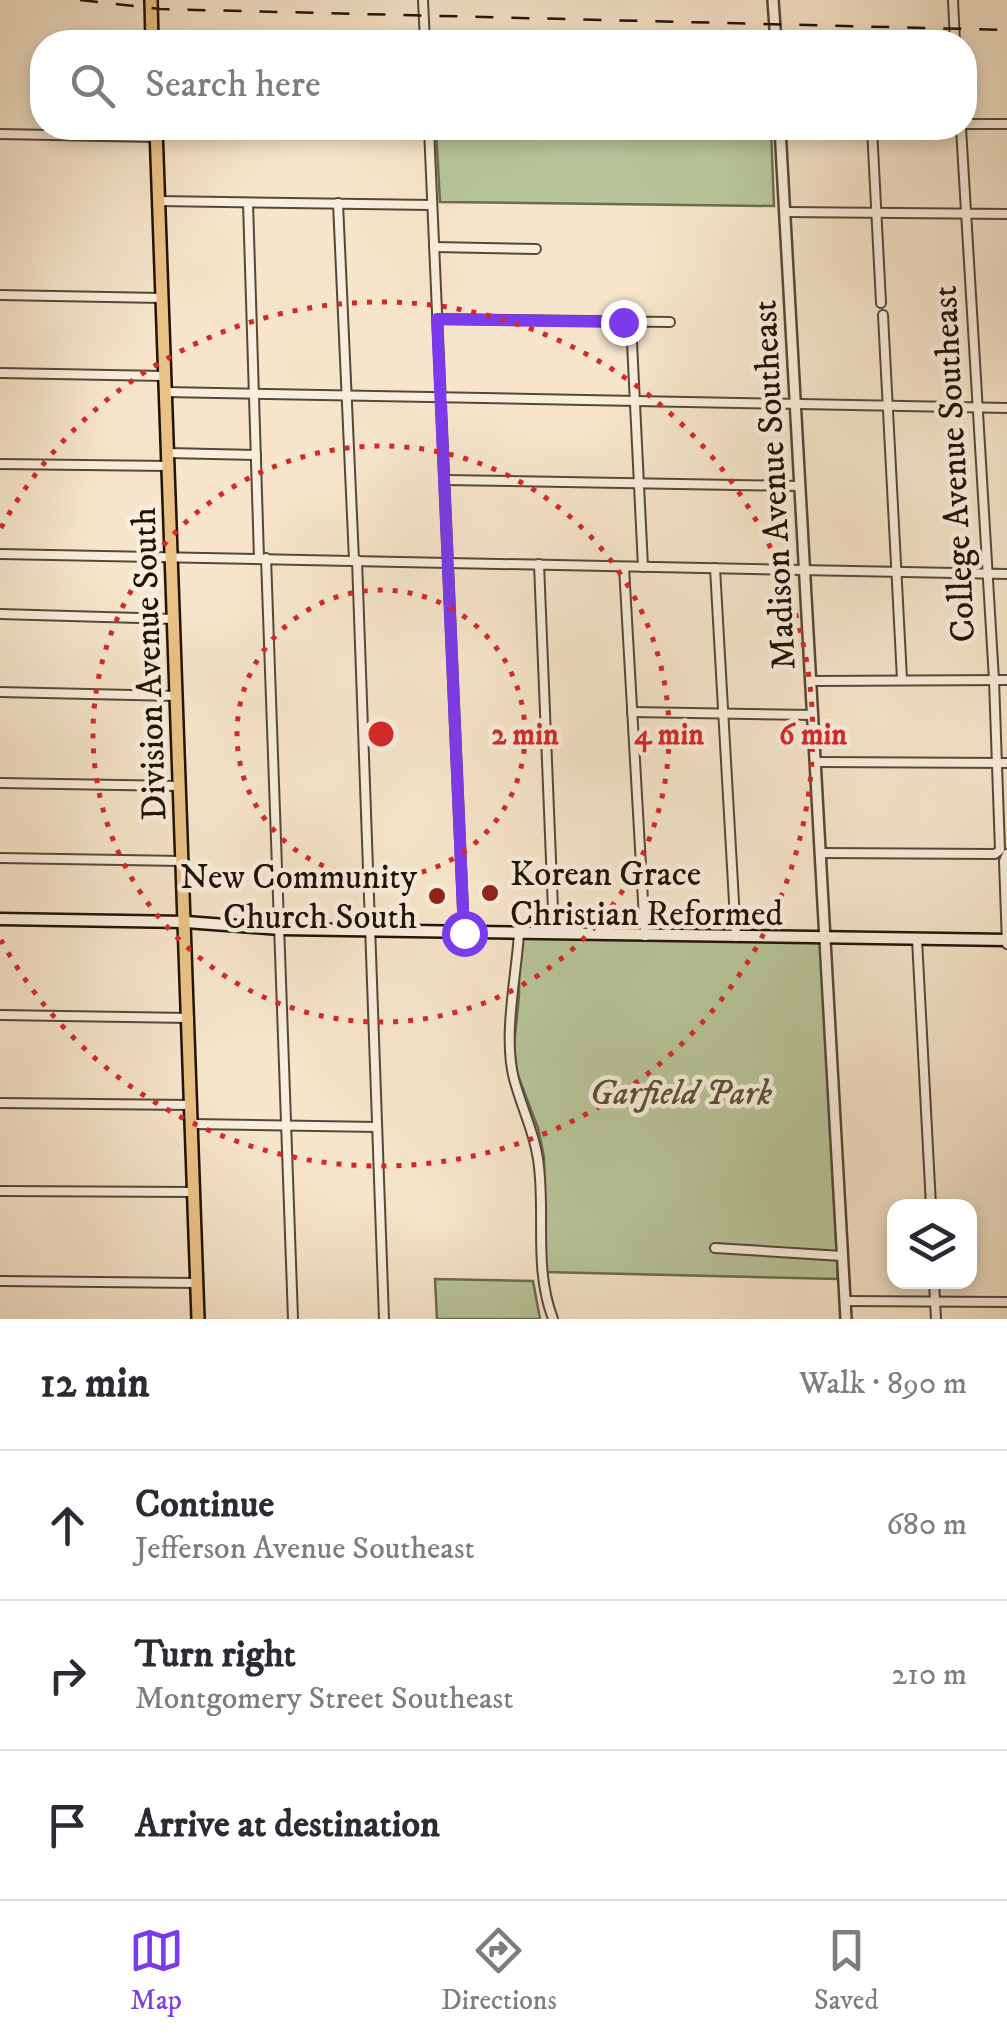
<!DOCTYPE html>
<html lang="en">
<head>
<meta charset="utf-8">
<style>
  :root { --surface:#fff; --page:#f7f7f7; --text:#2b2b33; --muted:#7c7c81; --line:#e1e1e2; --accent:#7c3aed }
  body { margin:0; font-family:"IM FELL DW Pica",serif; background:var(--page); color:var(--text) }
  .controls { position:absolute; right:30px; bottom:30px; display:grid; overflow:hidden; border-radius:20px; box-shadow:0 5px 15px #0003 }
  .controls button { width:90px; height:90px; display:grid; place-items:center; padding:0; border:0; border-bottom:2px solid var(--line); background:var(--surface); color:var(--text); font:50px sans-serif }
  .stop { position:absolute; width:30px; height:30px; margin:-22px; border:8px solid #7c3aed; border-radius:50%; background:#fff }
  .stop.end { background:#7c3aed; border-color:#fff; box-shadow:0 2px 10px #0008 }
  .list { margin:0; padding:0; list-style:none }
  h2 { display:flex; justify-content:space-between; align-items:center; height:130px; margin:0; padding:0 40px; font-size:42px }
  h2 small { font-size:32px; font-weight:400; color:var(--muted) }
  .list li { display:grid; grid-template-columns:65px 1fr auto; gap:30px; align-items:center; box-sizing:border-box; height:150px; padding:0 40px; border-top:2px solid var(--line) }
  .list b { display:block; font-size:38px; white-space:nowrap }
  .list p { margin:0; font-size:32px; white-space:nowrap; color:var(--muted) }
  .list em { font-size:32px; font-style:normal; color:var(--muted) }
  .icon { flex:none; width:55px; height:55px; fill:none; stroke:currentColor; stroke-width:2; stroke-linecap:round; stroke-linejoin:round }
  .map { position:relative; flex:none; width:1007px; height:1319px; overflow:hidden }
  .search { position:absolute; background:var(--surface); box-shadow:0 5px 15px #0003; left:30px; right:30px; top:30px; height:110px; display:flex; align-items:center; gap:25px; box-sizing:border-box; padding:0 35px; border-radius:40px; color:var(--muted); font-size:38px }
  .sheet { height:580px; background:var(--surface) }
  nav { display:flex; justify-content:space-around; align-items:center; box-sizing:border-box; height:140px; border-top:2px solid var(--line); background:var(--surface); font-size:28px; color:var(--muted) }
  nav a { display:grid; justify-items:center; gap:5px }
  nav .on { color:var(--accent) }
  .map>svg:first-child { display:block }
  .green { fill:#b8c59a; stroke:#6c6c4f; stroke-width:2.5 }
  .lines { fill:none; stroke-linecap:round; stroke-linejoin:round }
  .minor-casing { stroke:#564836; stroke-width:12 }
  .tertiary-casing { stroke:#564836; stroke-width:14 }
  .secondary-casing { stroke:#201304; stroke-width:15 }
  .primary-casing { stroke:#201304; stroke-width:16 }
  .minor { stroke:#f9eedd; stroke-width:8 }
  .tertiary { stroke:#f9eedd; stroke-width:9 }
  .secondary { stroke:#f9eedd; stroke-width:10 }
  .primary { stroke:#ebc285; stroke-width:11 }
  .rail { stroke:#201304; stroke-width:2.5; stroke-dasharray:18 18; stroke-linecap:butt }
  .route { stroke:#7c3aed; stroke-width:12 }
  .ring { fill:none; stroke:#d62828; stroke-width:5; stroke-dasharray:5 10 }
  .poi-dot { fill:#8f2418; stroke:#f9eedd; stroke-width:4 }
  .labels { text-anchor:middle; stroke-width:9; stroke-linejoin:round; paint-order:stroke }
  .street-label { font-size:35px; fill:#201304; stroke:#f9eedd }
  .poi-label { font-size:35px; fill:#201304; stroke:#f9eedd; text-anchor:start }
  .park-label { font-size:35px; font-style:italic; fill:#555138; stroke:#f9eedd }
  .centre { fill:#d62828; stroke:#f9eedd; stroke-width:5 }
  .ring-label { font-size:30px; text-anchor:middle; font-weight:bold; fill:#d62828; stroke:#f9eedd; stroke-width:9; stroke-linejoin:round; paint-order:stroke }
</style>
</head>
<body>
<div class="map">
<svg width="1007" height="1319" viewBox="0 0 1007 1319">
  <rect width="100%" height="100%" fill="#f6e5ca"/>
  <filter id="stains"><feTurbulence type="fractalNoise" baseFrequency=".002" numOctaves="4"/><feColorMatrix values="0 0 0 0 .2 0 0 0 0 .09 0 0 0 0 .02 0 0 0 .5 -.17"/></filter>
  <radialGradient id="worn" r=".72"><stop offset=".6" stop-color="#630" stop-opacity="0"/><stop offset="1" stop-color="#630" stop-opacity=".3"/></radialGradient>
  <g class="green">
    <polygon points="436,128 771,129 774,206 440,202"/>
    <polygon points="519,937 822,943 838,1279 545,1272 544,1157 538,1128 517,1073 514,1046 519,996"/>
    <polygon points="435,1279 533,1281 540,1319 437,1319"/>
  </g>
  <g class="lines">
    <defs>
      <g id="minor">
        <polyline points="423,0 425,42"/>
        <polyline points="953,0 955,42"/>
        <polyline points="964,124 1007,124"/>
        <polyline points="429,128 464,933"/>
        <polyline points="872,128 881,303"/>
        <polyline points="0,134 156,137"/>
        <polyline points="158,201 432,205"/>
        <polyline points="248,203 259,558"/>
        <polyline points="338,203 354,560"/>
        <polyline points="785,212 1007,214"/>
        <polyline points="434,247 536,249"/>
        <polyline points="0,295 162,298"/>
        <polyline points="883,315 902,679"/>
        <polyline points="437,319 670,322"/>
        <polyline points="631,322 643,567"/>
        <polyline points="0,373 165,376"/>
        <polyline points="165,392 1007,408"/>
        <polyline points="168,453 256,455"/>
        <polyline points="0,464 168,466"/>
        <polyline points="444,480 800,486"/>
        <polyline points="0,554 1007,574"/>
        <polyline points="266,558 293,1319"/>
        <polyline points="357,560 384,1319"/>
        <polyline points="539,564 554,934"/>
        <polyline points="624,567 645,936"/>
        <polyline points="715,568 736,937"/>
        <polyline points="0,614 174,619"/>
        <polyline points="811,681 1007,680"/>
        <polyline points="0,692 177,696"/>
        <polyline points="632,712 813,715"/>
        <polyline points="816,762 1007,763"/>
        <polyline points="0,783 180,786"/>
        <polyline points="822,853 995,854 1000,850 994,680 961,128"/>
        <polyline points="1007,854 1004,861 1007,944"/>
        <polyline points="0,858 183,861"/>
        <path d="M519,934C516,978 503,1037 514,1079C522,1109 536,1136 539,1167C545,1219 534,1269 553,1319"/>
        <polyline points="917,939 931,1206"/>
        <polyline points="0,1015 189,1018"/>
        <polyline points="0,1103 191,1105"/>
        <polyline points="192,1124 377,1127"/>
        <polyline points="0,1191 194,1192"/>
        <polyline points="715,1248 842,1256"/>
        <polyline points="0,1281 197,1283"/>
        <polyline points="934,1282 936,1319"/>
        <polyline points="845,1301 1007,1302"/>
      </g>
      <g id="tertiary">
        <polyline points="773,0 776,42"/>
        <polyline points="780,128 846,1319"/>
      </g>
      <polyline id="secondary" points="0,919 186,922 280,929 1007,940"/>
      <g id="primary">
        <polyline points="151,0 152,42"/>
        <polyline points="156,128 198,1319"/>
      </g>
    </defs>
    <use href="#minor" class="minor-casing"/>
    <use href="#tertiary" class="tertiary-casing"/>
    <use href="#secondary" class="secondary-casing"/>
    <use href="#primary" class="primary-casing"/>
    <use href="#minor" class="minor"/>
    <use href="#tertiary" class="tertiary"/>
    <use href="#secondary" class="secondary"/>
    <use href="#primary" class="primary"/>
    <polyline class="rail" points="80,0 160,9 1007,30"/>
  </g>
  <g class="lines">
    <polyline class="route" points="464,933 437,319 623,322"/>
  </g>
  <g class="ring">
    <circle cx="381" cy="734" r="144"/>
    <circle cx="381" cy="734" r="288"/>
    <path d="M1 528A432 432 0 1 1 1 940"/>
  </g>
  <g class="poi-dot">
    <circle cx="490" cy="893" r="10"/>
    <circle cx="437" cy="896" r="10"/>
  </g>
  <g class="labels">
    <g class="street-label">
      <text transform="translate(953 464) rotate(-93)" y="12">College Avenue Southeast</text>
      <text transform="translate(773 485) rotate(-93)" y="12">Madison Avenue Southeast</text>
      <text transform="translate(148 664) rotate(-92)" y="12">Division Avenue South</text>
    </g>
    <g class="poi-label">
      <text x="510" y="885">Korean Grace<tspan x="510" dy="40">Christian Reformed</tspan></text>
      <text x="417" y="888" text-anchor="end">New Community<tspan x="417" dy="40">Church South</tspan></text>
    </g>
    <g class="park-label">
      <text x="681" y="1104">Garfield Park</text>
    </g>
  </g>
  <circle cx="381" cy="734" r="15" class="centre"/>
  <g class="ring-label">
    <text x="525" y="744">2 min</text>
    <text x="669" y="744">4 min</text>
    <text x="813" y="744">6 min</text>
  </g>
  <rect width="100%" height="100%" filter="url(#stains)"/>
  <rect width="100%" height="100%" fill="url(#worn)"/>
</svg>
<div class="controls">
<button><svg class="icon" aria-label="layers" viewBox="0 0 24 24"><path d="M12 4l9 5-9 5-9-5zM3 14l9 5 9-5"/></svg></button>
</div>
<div class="stop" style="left:464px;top:933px"></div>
<div class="stop end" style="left:623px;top:322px"></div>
<div class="search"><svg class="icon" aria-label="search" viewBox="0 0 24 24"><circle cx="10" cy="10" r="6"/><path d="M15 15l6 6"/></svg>Search here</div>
</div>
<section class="sheet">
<h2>12 min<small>Walk · 890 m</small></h2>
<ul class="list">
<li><svg class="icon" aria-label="ahead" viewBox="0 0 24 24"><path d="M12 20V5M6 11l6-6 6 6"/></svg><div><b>Continue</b><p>Jefferson Avenue Southeast</p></div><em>680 m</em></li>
<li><svg class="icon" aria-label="right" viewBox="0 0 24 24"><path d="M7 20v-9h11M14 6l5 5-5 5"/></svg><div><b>Turn right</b><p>Montgomery Street Southeast</p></div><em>210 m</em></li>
<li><svg class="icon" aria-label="arrive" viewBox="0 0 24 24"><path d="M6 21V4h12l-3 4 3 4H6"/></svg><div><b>Arrive at destination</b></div></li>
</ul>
</section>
<nav>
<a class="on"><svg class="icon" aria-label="map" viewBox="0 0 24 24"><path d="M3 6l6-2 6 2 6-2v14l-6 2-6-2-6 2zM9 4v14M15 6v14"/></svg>Map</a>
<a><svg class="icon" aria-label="directions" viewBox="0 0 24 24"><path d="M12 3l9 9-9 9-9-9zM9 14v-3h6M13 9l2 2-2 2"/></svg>Directions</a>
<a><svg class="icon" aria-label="saved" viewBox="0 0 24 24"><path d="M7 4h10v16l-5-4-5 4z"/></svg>Saved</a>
</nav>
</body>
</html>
